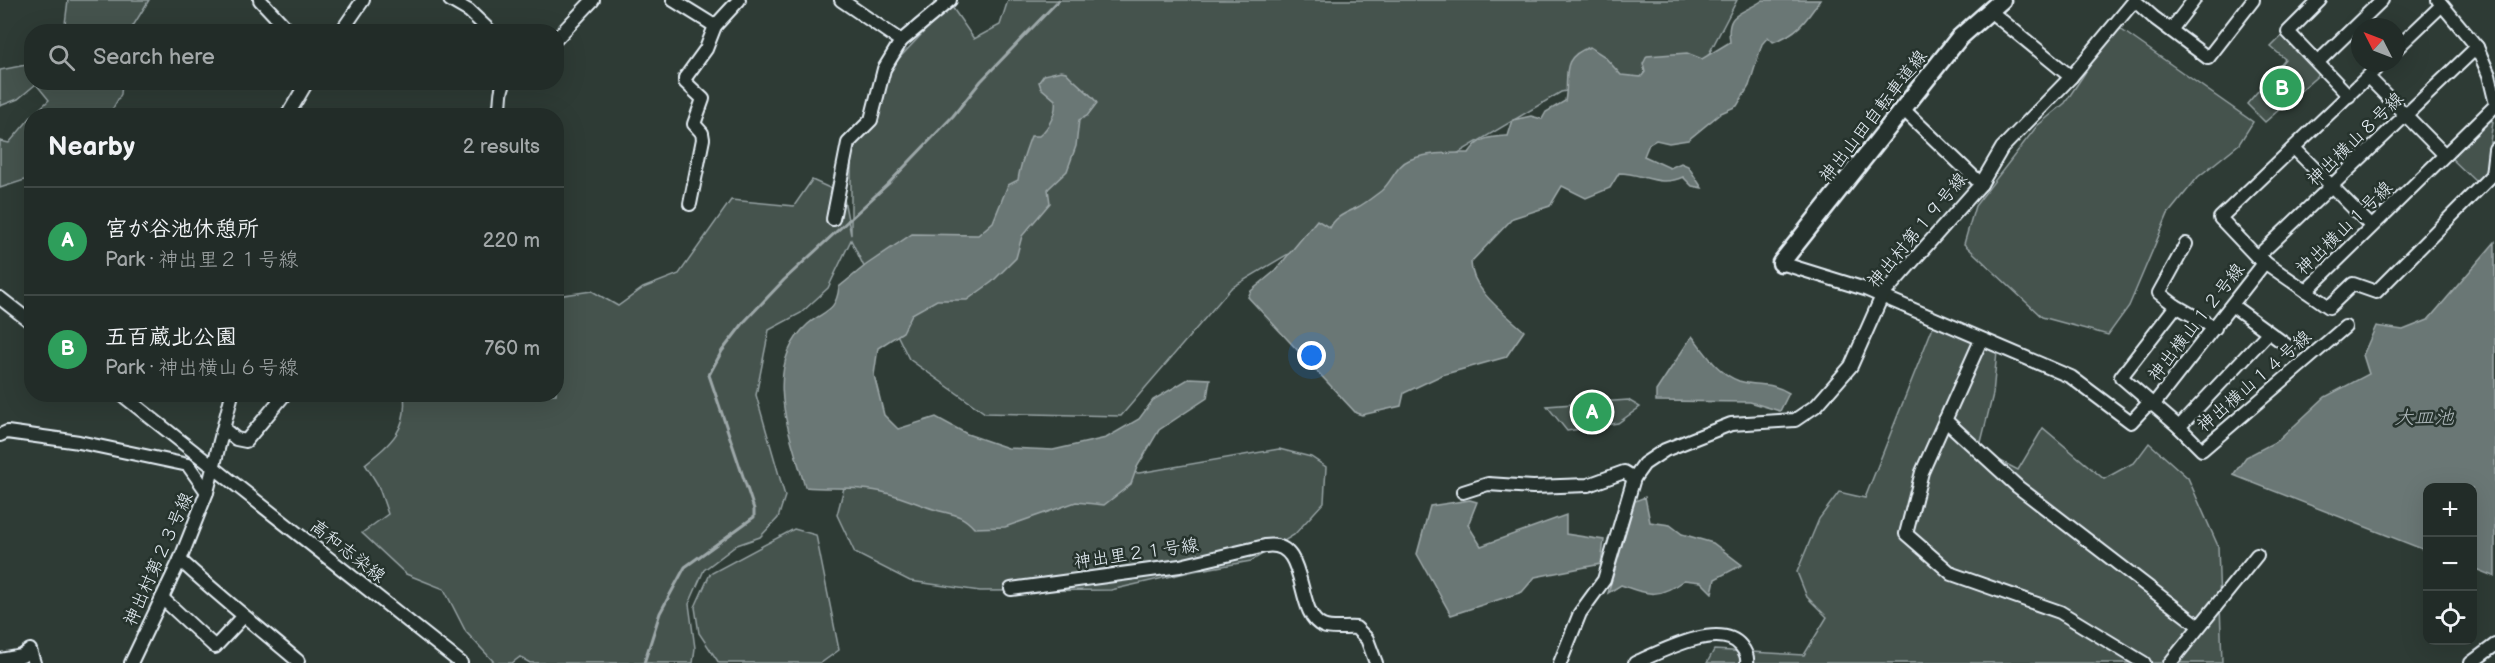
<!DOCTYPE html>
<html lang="en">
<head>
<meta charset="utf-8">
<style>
  :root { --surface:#222c28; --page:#2e3834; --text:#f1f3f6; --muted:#a2a7a8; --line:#3f4845; --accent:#bca0f2 }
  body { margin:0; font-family:"Balsamiq Sans","Klee One",sans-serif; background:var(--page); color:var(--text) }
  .controls { position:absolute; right:18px; bottom:18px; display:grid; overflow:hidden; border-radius:12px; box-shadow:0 6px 24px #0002 }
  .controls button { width:54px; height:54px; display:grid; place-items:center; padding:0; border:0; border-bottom:2px solid var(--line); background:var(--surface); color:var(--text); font:30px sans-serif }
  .compass { position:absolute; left:2351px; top:18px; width:54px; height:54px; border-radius:50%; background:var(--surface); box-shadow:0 6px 24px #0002; rotate:312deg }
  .you { position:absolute; left:1312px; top:356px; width:21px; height:21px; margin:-15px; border:4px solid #fff; border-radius:50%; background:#1a73e8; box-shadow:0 0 0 9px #1a73e833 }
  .badge { display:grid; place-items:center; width:39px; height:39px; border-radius:50%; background:var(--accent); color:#fff; font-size:20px; font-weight:700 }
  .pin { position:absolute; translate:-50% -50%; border:3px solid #fff; box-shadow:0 2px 6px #0006 }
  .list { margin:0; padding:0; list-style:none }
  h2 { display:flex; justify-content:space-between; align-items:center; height:78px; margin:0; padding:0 24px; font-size:26px }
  h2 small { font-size:20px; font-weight:400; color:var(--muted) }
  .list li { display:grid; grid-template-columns:39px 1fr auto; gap:18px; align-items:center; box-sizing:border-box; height:108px; padding:0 24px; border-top:2px solid var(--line) }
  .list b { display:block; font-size:22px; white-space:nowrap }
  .list p { margin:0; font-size:20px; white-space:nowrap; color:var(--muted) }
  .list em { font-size:20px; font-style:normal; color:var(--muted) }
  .icon { flex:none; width:33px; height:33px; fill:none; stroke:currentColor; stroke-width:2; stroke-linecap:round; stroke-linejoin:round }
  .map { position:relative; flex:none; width:2495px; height:663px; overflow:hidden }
  .search { position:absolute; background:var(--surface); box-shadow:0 6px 24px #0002; left:24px; top:24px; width:540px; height:66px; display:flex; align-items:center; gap:15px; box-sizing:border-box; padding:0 21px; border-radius:24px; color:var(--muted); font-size:22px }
  .panel { position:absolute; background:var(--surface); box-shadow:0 6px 24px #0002; left:24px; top:108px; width:540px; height:294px; border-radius:24px }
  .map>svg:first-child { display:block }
  .green { fill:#45524e; stroke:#96a2a3; stroke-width:1.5 }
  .water { fill:#6b7775; stroke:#9da8a9; stroke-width:1.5 }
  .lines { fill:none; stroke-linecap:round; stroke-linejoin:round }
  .stream { stroke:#9da8a9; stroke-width:3 }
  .minor-casing { stroke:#e8f1f8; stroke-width:16 }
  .major-casing { stroke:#e8f1f8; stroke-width:21 }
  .minor { stroke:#26332d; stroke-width:12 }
  .major { stroke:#26332d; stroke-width:16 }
  .labels { text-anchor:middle; stroke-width:5; stroke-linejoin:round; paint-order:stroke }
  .street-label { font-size:18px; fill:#e8f1f8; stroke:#26332d }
  .water-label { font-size:20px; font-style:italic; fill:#b0babd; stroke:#26332d }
</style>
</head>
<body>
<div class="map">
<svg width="2495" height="663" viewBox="0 0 2495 663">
  <rect width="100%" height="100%" fill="#2e3b35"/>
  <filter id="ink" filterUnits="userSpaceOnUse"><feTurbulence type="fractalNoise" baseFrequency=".0167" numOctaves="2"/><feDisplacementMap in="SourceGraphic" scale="12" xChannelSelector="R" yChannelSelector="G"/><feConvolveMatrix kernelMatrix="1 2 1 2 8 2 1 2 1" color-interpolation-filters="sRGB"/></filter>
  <g filter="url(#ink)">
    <g class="green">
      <polygon points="68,0 149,0 130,31 78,31 65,24"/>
      <path d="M1008,0H1737L1703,65L1561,92L1231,288L1121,416L985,413L909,359L851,240L828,288L801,313L769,330L756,395L785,496L778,518L760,537L737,545L704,570L689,604L695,648L693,663H530L520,657L512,663H495L466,632L444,589L406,574L362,533L388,514L378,485L365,464C391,443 408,430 404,395L556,394L557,296L592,291L618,306L643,288L679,274L731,200L794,206L812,180L843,194L851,235V147L875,124L889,69L950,4L974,39L1000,25Z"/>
      <polygon points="2116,26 2253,122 2239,144 2198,177 2168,214 2129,306 2108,335 2042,317 1964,244 1975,206 2037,126 2065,103"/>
      <polygon points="2283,35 2322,72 2265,122 2247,104 2285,59 2271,47"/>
      <polygon points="31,64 32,82 122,83 121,94 109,115 33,115 49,100 36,84 18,99 0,106 0,70"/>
      <polygon points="31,117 31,178 0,188 0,141 9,143"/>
      <polygon points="2488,117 2493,122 2485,174 2477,183 2450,157"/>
      <polygon points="1934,324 1997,351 1993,394 1979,450 2018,470 2043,428 2104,479 2135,462 2149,443 2188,478 2218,546 2222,663 1707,663 1714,650 1804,655 1827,617 1807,597 1797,572 1819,519 1839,492 1865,498"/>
      <polygon points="1628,400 1640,407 1618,423 1567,431 1547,406"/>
      <polygon points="1279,449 1311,457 1326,467 1324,502 1294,535 1251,561 1194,571 1111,590 980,591 910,581 855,553 837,515 847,476 1101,470 1139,473"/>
      <polygon points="794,529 816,535 839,650 821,663 719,663 699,633 695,607 710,574"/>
    </g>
    <g class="water">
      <path d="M1763,0H1820C1806,21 1797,34 1773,42L1768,37L1762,44L1749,86L1737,106L1721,113L1688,140L1669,143L1656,140L1649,144L1644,156L1670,168L1681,163L1688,166L1702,188L1692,186L1683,177C1659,188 1643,173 1619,173L1610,188L1586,198L1562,186L1550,206L1513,218L1471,262C1471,290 1505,313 1524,331L1506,357L1442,375L1404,393L1401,406L1362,415L1356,413L1248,297L1251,291L1275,271L1317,220L1330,228C1336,215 1347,213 1358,207C1366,203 1374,196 1381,191C1392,182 1396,165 1409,160C1429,152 1449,153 1469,153C1479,137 1490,137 1508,136L1513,120L1531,116L1542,119L1546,112L1565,101C1570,77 1558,58 1590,47L1604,56L1621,75L1641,77L1645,72L1643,64L1647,56L1687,53L1702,59L1730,42C1725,11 1742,15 1763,0Z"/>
      <path d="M1061,71L1066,72C1074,82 1093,95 1097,103L1087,116L1079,120L1076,146L1067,171L1048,189L1050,203L1022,236L1016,258L992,282L967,300H937L912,314L903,332L878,348L874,375L884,415L898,429L936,417L967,434L1008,448L1053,450L1106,438L1139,419L1153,400L1190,378L1210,379L1207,398L1159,430L1137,467L1131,484L1104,505L1076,502L1005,527L974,528C961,513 952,515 933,509C909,501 887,490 861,489C842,487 824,489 805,487C791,436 760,367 808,324C824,310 836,313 839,287L866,265L912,234L978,235L993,222L1008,185L1018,180C1020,165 1025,152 1031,136H1039C1049,128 1057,112 1055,100L1041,88L1039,82L1044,75Z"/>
      <polygon points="2495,242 2495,577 2473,568 2472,488 2428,488 2427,551 2233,475 2246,457 2279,440 2325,397 2369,374 2363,355 2376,326 2403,330 2428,320"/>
      <path d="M1692,336C1706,353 1717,373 1739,381C1758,387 1770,381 1789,393L1780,411L1750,402L1656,401V391Z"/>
      <path d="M1645,497L1650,522L1670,525L1682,534L1713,543L1742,565L1715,579L1712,593L1701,582L1684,580C1659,599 1649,595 1621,585L1608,593L1635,501Z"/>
      <polygon points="1470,500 1477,502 1468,525 1481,546 1566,515 1566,534 1604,540 1601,564 1535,577 1522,592 1451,615 1417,554 1430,506"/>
    </g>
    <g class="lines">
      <polyline class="stream" points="644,663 660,613 685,567 754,517 754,509 709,375 722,351 745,321 784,280 888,184 953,116 981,81 1059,0"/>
      <defs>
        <g id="minor">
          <polyline points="260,0 290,32"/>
          <polyline points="450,0 469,11 491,32"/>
          <polyline points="673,0 715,26 739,0"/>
          <polyline points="841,0 901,41 950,0"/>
          <polyline points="2134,0 2153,17 2208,58 2253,0"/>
          <polyline points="2320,0 2288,32 2349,96"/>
          <polyline points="2438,0 2477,47 2489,75 2495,100"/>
          <polyline points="1990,11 2071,77"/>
          <polyline points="2171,30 2194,0"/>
          <polyline points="341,32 363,0"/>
          <polyline points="556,39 593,0"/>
          <polyline points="2396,49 2441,6"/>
          <polyline points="2318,62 2382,0"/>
          <polyline points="2382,63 2220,218 2257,257 2306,291 2495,106"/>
          <polyline points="2368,77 2444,154"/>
          <polyline points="1904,110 1981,184"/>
          <polyline points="287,116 307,82"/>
          <path d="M495,116C505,103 497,94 505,82"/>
          <polyline points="2294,148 2371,226"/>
          <polyline points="690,204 703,139 702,133 694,124 703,99 685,82 685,78 706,49 715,26"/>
          <polyline points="833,219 848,143 871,120 884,69 901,41"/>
          <polyline points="2257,257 2477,47"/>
          <polyline points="1781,263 1865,289 2071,377 2131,422 2145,407 2154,404 2265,262"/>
          <polyline points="2306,291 2329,307 2353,284 2376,292 2492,175 2495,149"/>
          <polyline points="0,298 32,323"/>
          <polyline points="2176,306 2159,293 2186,244"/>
          <polyline points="2233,306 2289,347"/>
          <polyline points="2215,328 2176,306 2121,377 2179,427 2202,450 2345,327"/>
          <polyline points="1981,340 1922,472 1906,534 1952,574 2060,612 2144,663"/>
          <polyline points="121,394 461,663"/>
          <polyline points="1945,420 2018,487 2199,626"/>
          <polyline points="2179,427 2268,333"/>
          <polyline points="224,429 236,439 246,441 285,394"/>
          <polyline points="0,435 7,432 79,442 188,465 207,492"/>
          <polyline points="1463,492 1488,484 1533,487 1588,485 1624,472 1634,478"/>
          <path d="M180,560C219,596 258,627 298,661"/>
          <path d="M1011,589L1180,566L1265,546C1310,538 1294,615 1323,626C1332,630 1347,627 1356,628L1367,639L1376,663"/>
          <polyline points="162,598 215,647 243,617"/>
          <polyline points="0,660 22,656 30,650 34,663"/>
          <polyline points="131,663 180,560 207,492 232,394"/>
          <polyline points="1560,663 1580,613 1604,580 1634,478 1644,464 1665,450 1731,424 1795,420 1817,405 1851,366 1882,296 1981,184 2002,148 2071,77 2135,0"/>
          <path d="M1635,663C1660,652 1720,620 1741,646C1745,651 1748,657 1747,663"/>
          <polyline points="2170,663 2257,555"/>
          <polyline points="2471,663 2495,645"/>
        </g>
        <polyline id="major" points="1781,263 1959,38 2002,0"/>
      </defs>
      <use href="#minor" class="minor-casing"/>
      <use href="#major" class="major-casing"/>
      <use href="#minor" class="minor"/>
      <use href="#major" class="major"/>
    </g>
  </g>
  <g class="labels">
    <g class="street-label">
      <text transform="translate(1873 116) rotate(-52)" y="6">神出山田自転車道線</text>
      <text transform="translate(2355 139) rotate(-44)" y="6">神出横山８号線</text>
      <text transform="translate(2344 228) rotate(-44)" y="6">神出横山１号線</text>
      <text transform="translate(1917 230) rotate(-50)" y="6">神出村第１９号線</text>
      <text transform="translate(2196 322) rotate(-52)" y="6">神出横山１２号線</text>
      <text transform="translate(2254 381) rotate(-41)" y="6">神出横山１４号線</text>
      <text transform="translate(348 551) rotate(38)" y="6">高和志染線</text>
      <text transform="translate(1136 553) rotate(-8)" y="6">神出里２１号線</text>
      <text transform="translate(158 559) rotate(-66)" y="6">神出村第２３号線</text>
    </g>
    <g class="water-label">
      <text x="2424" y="424">大皿池</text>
    </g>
  </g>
</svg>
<div class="controls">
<button>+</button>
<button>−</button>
<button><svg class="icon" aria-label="locate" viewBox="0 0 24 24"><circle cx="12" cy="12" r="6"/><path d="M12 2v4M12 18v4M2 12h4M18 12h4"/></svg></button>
</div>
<svg class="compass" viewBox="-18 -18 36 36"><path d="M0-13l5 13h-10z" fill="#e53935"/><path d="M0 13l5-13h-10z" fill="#a2a7a8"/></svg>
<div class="you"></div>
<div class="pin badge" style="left:1592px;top:412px;background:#2e9e5b">A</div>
<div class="pin badge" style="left:2282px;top:88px;background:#2e9e5b">B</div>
<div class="search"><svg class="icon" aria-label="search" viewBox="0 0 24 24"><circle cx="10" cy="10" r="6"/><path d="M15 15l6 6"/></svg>Search here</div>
<section class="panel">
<h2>Nearby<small>2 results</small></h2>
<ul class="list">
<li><span class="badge" style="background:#2e9e5b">A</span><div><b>宮が谷池休憩所</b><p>Park · 神出里２１号線</p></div><em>220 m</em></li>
<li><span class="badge" style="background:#2e9e5b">B</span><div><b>五百蔵北公園</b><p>Park · 神出横山６号線</p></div><em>760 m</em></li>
</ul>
</section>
</div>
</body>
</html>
